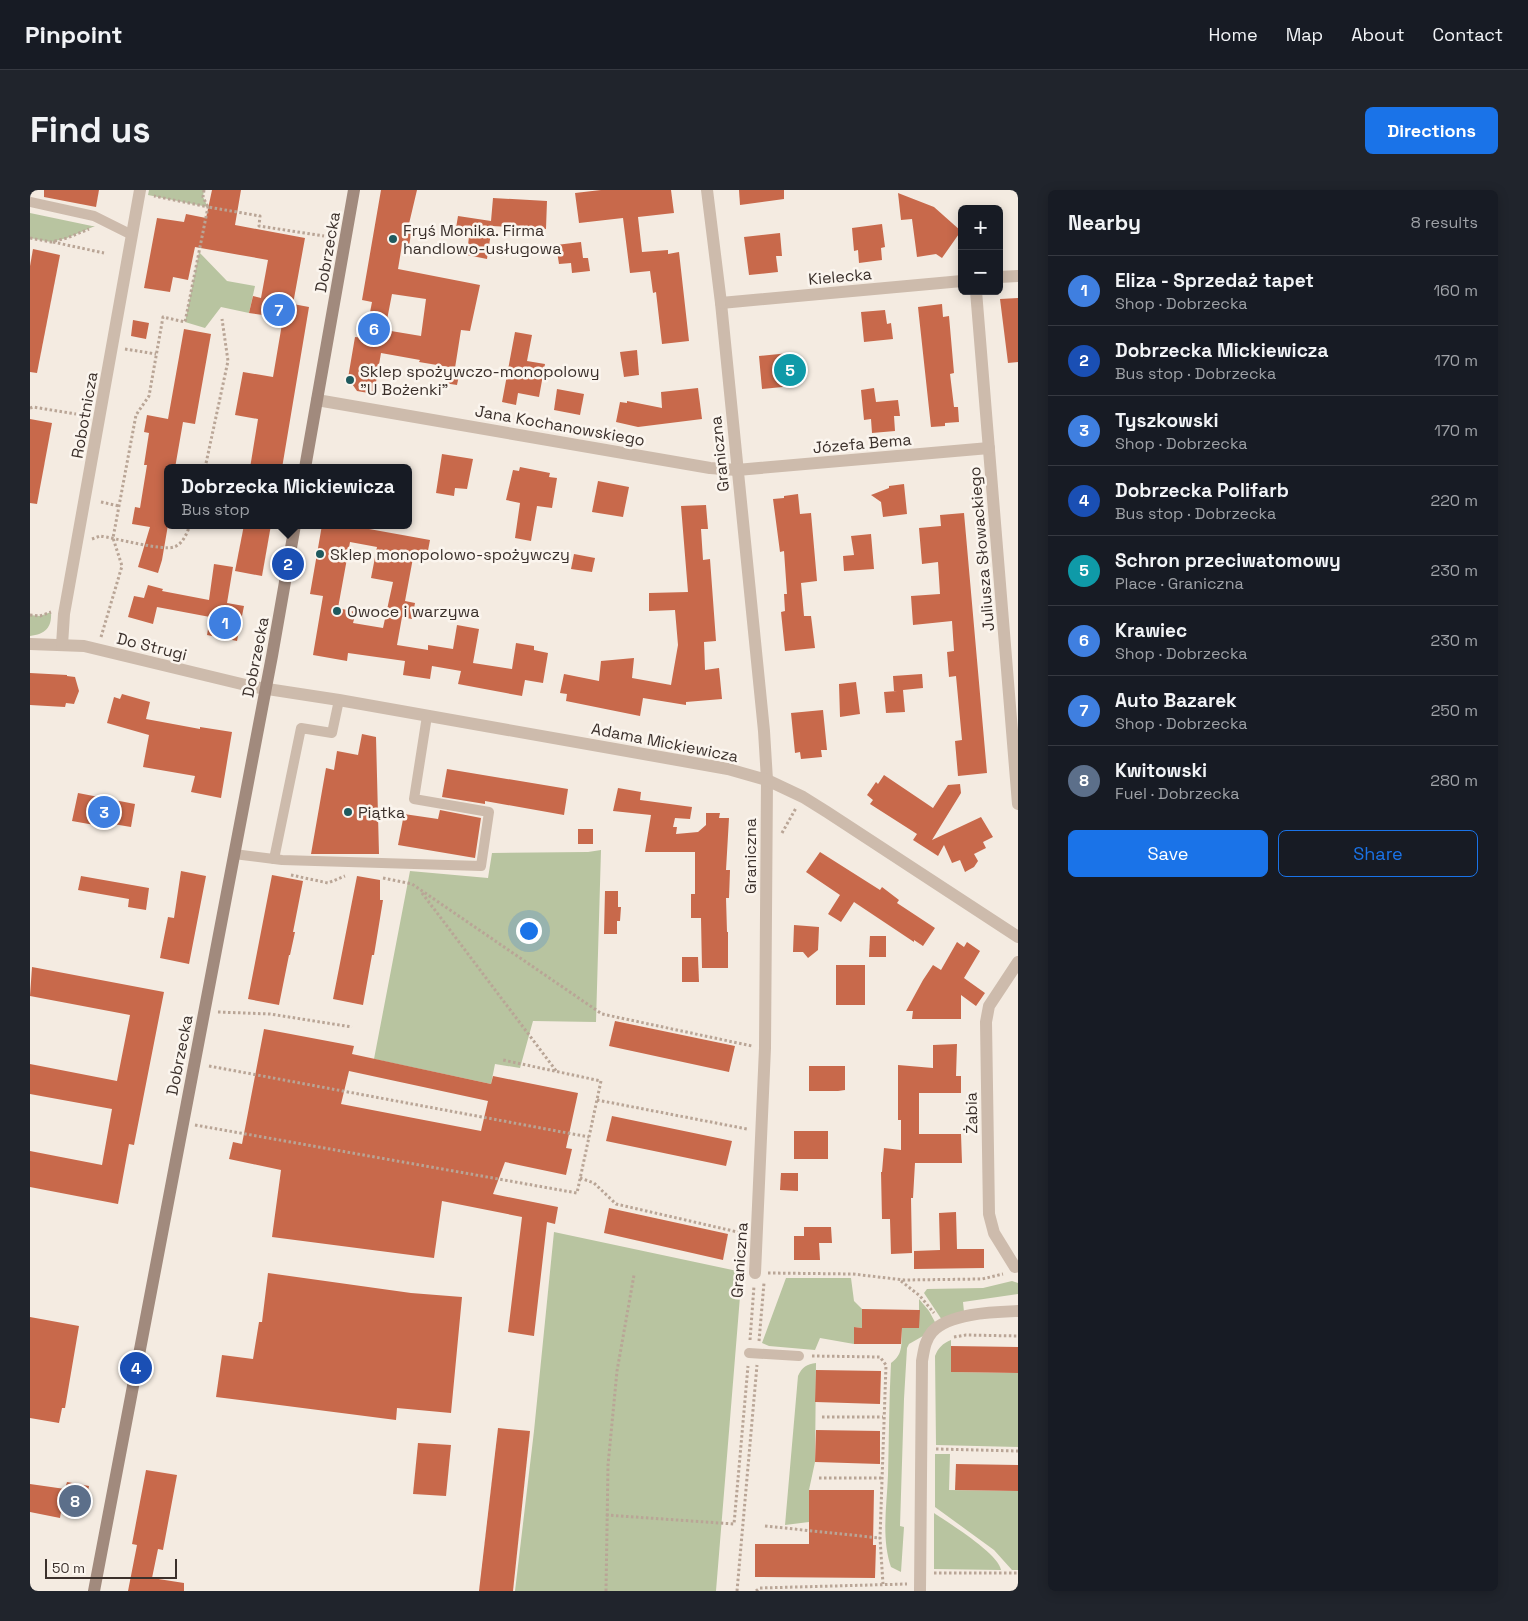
<!DOCTYPE html>
<html lang="en">
<head>
<meta charset="utf-8">
<style>
  :root { --surface:#171b24; --page:#20242c; --text:#f1f3f6; --muted:#9ea1a6; --line:#363941; --accent:#1a73e8 }
  body { margin:0; font-family:"Space Grotesk",sans-serif; background:var(--page); color:var(--text) }
  .controls { position:absolute; right:15px; top:15px; display:grid; overflow:hidden; border-radius:8px; box-shadow:0 2px 12px #0003 }
  .controls button { width:45px; height:45px; display:grid; place-items:center; padding:0; border:0; border-bottom:1px solid var(--line); background:var(--surface); color:var(--text); font:25px sans-serif }
  .scale { position:absolute; left:15px; bottom:12px; width:132px; box-sizing:border-box; padding-left:5px; border:2px solid #3b302b; border-top:0; font-size:14px; line-height:18px; white-space:nowrap; color:#3b302b; -webkit-text-stroke:4px #fbf5ee; paint-order:stroke }
  .you { position:absolute; left:498px; top:740px; width:18px; height:18px; margin:-12px; border:4px solid #fff; border-radius:50%; background:#1a73e8; box-shadow:0 0 0 8px #1a73e833 }
  .badge { display:grid; place-items:center; width:32px; height:32px; border-radius:50%; background:var(--accent); color:#fff; font-size:16px; font-weight:700 }
  .pin { position:absolute; translate:-50% -50%; border:2px solid #fff; box-shadow:0 1px 5px #0006 }
  .popup { position:absolute; left:134px; top:274px; width:248px; height:65px; box-sizing:border-box; display:grid; place-content:center; border-radius:8px; background:var(--surface); filter:drop-shadow(0 1px 4px #0005); font-size:16px; white-space:nowrap; color:var(--muted) }
  .popup b { font-size:19px; color:var(--text) }
  .popup::after { content:''; position:absolute; left:50%; top:100%; margin-left:-10px; border:10px solid transparent; border-top-color:var(--surface) }
  .list { margin:0; padding:0; list-style:none }
  h2 { display:flex; justify-content:space-between; align-items:center; height:65px; margin:0; padding:0 20px; font-size:21px }
  h2 small { font-size:16px; font-weight:400; color:var(--muted) }
  .list li { display:grid; grid-template-columns:32px 1fr auto; gap:15px; align-items:center; box-sizing:border-box; height:70px; padding:0 20px; border-top:1px solid var(--line) }
  .list b { display:block; font-size:19px; white-space:nowrap }
  .list p { margin:0; font-size:16px; white-space:nowrap; color:var(--muted) }
  .list em { font-size:16px; font-style:normal; color:var(--muted) }
  .actions { display:flex; gap:10px; padding:15px 20px }
  .actions a { flex:1; padding:11px 0; border:1px solid var(--accent); border-radius:8px; text-align:center; font-size:18px; color:var(--accent) }
  .actions .main { background:var(--accent); color:#fff }
  .map { position:relative; flex:none; width:988px; height:1401px; overflow:hidden; border-radius:8px }
  header { display:flex; align-items:center; gap:30px; box-sizing:border-box; height:70px; padding:0 25px; background:var(--surface); border-bottom:1px solid var(--line) }
  header strong { font-size:24px }
  nav { display:flex; gap:28px; margin-inline-start:auto; font-size:18px }
  .intro { display:flex; align-items:center; justify-content:space-between; box-sizing:border-box; height:120px; padding:0 30px }
  h1 { margin:0; font-size:35px }
  .button { padding:12px 22px; border-radius:8px; background:var(--accent); color:#fff; font-size:18px; font-weight:700 }
  main { display:flex; gap:30px; padding:0 30px }
  aside { flex:1; background:var(--surface); border-radius:8px; box-shadow:0 2px 12px #0003 }
  .map>svg:first-child { display:block }
  .green { fill:#b8c4a0 }
  .building { fill:#c8694b; fill-rule:evenodd }
  .lines { fill:none; stroke-linecap:round; stroke-linejoin:round }
  .path { stroke:#b9a596; stroke-width:3; stroke-dasharray:2.5 2.5; stroke-linecap:butt }
  .lane { stroke:#cdbbac; stroke-width:10 }
  .street { stroke:#cdbbac; stroke-width:12 }
  .secondary { stroke:#a18a7d; stroke-width:12 }
  .poi-dot { fill:#1f5a5e; stroke:#fbf5ee; stroke-width:2 }
  .labels { text-anchor:middle; stroke-width:5; stroke-linejoin:round; paint-order:stroke }
  .poi-label { font-size:16px; fill:#3b302b; stroke:#fbf5ee; text-anchor:start }
  .street-label { font-size:16px; fill:#3b302b; stroke:#fbf5ee }
</style>
</head>
<body>
<header>
<strong>Pinpoint</strong>
<nav><a>Home</a><a>Map</a><a>About</a><a>Contact</a></nav>
</header>
<div class="intro"><h1>Find us</h1><a class="button">Directions</a></div>
<main>
<div class="map">
<svg width="988" height="1401" viewBox="0 0 988 1401">
  <rect width="100%" height="100%" fill="#f4ebe1"/>
  <g class="green">
    <polygon points="119,0 174,0 173,7 178,17 118,5"/>
    <polygon points="0,23 62,36 65,36 37,48 21,52 0,48"/>
    <polygon points="169,62 197,91 225,96 219,123 191,117 175,138 155,132"/>
    <path d="M21,422C22,438 15,444 0,446V425L10,426Z"/>
    <polygon points="571,660 566,832 503,831 490,878 465,874 461,894 344,869 380,681 458,688 462,663 558,662"/>
    <polygon points="524,1042 712,1082 686,1401 485,1401 504,1241"/>
    <polygon points="756,1088 821,1088 824,1111 832,1119 832,1138 824,1137 824,1154 790,1148 785,1160 739,1156 732,1153"/>
    <polygon points="982,1091 988,1093 988,1104 933,1112 934,1122 912,1130 894,1103 897,1099 953,1098"/>
    <path d="M889,1109L899,1121L906,1134L893,1146L879,1154L877,1158L874,1209L870,1336L874,1337L871,1382L861,1377C851,1348 857,1314 858,1285C859,1247 859,1210 861,1173C874,1164 871,1153 872,1138H889Z"/>
    <path d="M921,1150V1182L988,1183V1257L906,1255L905,1166C908,1158 913,1153 921,1150Z"/>
    <path d="M786,1173L785,1272L779,1300V1332L755,1335L768,1186C772,1177 777,1174 786,1173Z"/>
    <polygon points="905,1264 920,1264 919,1300 988,1301 988,1380 982,1380 964,1360 905,1317"/>
    <path d="M904,1323C919,1333 969,1364 971,1380L904,1379Z"/>
  </g>
  <g class="building">
    <polygon points="14,0 69,0 66,17 14,7"/>
    <polygon points="182,0 211,0 205,35 275,48 263,114 279,117 252,278 220,278 228,229 205,225 213,182 243,187 253,128 219,123 223,106 231,108 238,70 165,57 158,90 143,87 140,102 114,98 127,28 154,32 156,24 176,28"/>
    <path d="M351,0H387L378,38H382L379,56L372,55L368,79L450,95L440,141L431,140L425,178L389,172L390,170L351,163L344,204L327,201L318,188L325,147L335,148L342,112L332,110ZM362,104L396,109L391,146L355,140Z"/>
    <polygon points="571,0 641,0 644,23 608,27 612,62 638,60 638,64 649,62 659,151 632,154 626,102 623,103 620,81 600,83 593,28 549,33 545,3"/>
    <polygon points="709,0 754,0 754,9 710,15"/>
    <polygon points="868,3 904,17 931,41 912,68 906,64 887,67 882,29 871,30"/>
    <polygon points="463,8 517,11 516,39 462,36 457,69 437,65 439,46 425,44 428,26 461,31"/>
    <polygon points="852,34 855,57 851,58 852,70 829,73 828,60 824,61 822,38"/>
    <polygon points="750,43 752,66 746,66 748,82 719,85 714,47"/>
    <polygon points="551,52 553,68 558,68 560,81 542,83 541,73 529,74 526,55"/>
    <polygon points="3,59 30,65 7,183 0,182 0,76"/>
    <polygon points="988,108 988,172 978,173 970,109"/>
    <polygon points="912,114 913,127 919,126 924,183 920,184 924,217 928,217 929,232 915,233 915,236 901,237 888,117"/>
    <polygon points="855,120 857,134 861,133 863,149 834,152 831,122"/>
    <polygon points="103,130 119,133 116,149 101,146"/>
    <polygon points="154,139 181,144 165,234 153,232 145,278 138,278 138,335 132,370 128,383 108,377 120,337 102,334 105,317 110,318 117,275 114,275 119,243 114,242 117,225 138,229"/>
    <polygon points="485,142 502,145 497,171 515,174 509,207 488,203 486,215 472,212"/>
    <polygon points="607,160 609,185 594,187 590,162"/>
    <polygon points="759,163 763,196 732,199 729,166"/>
    <polygon points="417,178 430,180 427,195 414,193"/>
    <polygon points="668,198 672,229 608,237 586,232 590,212 597,213 597,211 632,218 631,202"/>
    <polygon points="844,198 846,212 868,210 870,226 864,226 865,241 842,243 841,229 834,230 831,200"/>
    <polygon points="527,199 554,204 550,225 524,220"/>
    <polygon points="0,229 22,233 7,314 0,313"/>
    <polygon points="412,264 443,269 437,299 425,298 424,306 406,303"/>
    <polygon points="490,277 520,283 519,287 527,288 522,318 507,316 501,351 485,348 490,313 476,310 483,280 489,281"/>
    <polygon points="568,291 599,297 593,327 562,322"/>
    <polygon points="874,294 877,324 853,327 851,312 841,305 859,298 859,296"/>
    <polygon points="768,304 770,324 781,323 787,391 771,393 774,426 781,426 785,458 755,461 751,422 755,421 754,404 757,404 754,361 750,362 743,309 754,308 754,306"/>
    <polygon points="676,315 678,339 671,339 673,370 680,369 686,451 674,452 675,480 689,478 692,509 656,512 656,515 613,508 610,526 536,511 537,504 530,503 534,484 569,491 571,471 604,468 602,488 641,495 648,455 645,420 619,421 619,403 658,402 651,316"/>
    <polygon points="934,323 957,583 928,586 925,551 932,550 926,486 919,487 917,462 924,461 922,431 883,435 881,406 910,404 908,372 892,374 889,338 911,336 910,325"/>
    <polygon points="214,335 241,335 232,386 205,381"/>
    <path d="M292,335H317L400,350L396,371L383,368L375,411L385,413L382,429L372,427L367,455L398,460V455L423,459L427,435L449,439L443,473L482,479L486,453L504,456V460L518,463L513,493L495,490L492,506L428,494L431,481L402,476L400,489L373,485L375,471L318,463L317,471L283,465L293,406L280,404ZM320,352L347,357L341,388L363,392L353,438L323,433L326,422L308,418Z"/>
    <polygon points="841,344 844,379 814,381 813,366 824,365 821,346"/>
    <polygon points="544,364 565,368 562,382 541,379"/>
    <polygon points="184,374 203,377 197,413 214,416 207,451 177,445 180,427 127,417 123,434 98,427 104,406 114,408 118,395 133,399 132,401 179,410"/>
    <polygon points="0,483 37,485 37,486 45,487 49,501 44,514 36,513 35,517 0,515"/>
    <polygon points="892,484 893,498 873,500 875,522 856,523 854,502 867,501 864,501 863,486"/>
    <polygon points="826,492 830,524 810,527 809,494"/>
    <polygon points="92,504 120,512 116,529 170,539 170,537 202,542 191,608 161,602 165,586 113,577 119,545 77,533 84,507 90,509"/>
    <polygon points="793,520 797,560 791,560 792,567 771,569 770,562 765,563 761,523"/>
    <polygon points="332,544 346,547 349,664 281,664 296,578 304,580 307,561 328,565"/>
    <polygon points="417,579 538,599 534,625 455,611 455,614 412,607"/>
    <polygon points="854,585 903,618 918,595 930,594 931,603 902,650 951,627 963,647 953,652 956,658 944,664 948,671 944,677 935,682 930,670 922,673 914,655 908,666 883,650 887,644 840,614 843,610 837,605 846,592 848,594"/>
    <polygon points="588,598 611,602 610,610 662,617 660,629 645,628 643,637 647,637 646,644 668,642 676,635 676,623 690,623 689,628 699,628 696,680 700,680 699,708 696,708 697,742 698,742 698,778 672,778 671,728 661,728 661,704 665,704 665,662 615,662 621,625 583,621"/>
    <polygon points="48,603 105,614 101,637 71,632 70,636 42,631"/>
    <polygon points="410,620 451,628 445,668 368,655 374,624 408,629"/>
    <rect x="548" y="639" width="15" height="15"/>
    <polygon points="790,662 850,700 852,697 869,710 867,713 905,738 893,756 884,750 884,752 824,712 811,732 798,724 810,705 776,682"/>
    <polygon points="151,681 176,686 159,774 130,768 138,727 144,728"/>
    <polygon points="242,685 273,691 263,742 265,742 260,765 259,765 249,815 218,809"/>
    <polygon points="51,686 119,698 116,720 98,717 99,709 48,700"/>
    <polygon points="327,686 350,690 350,710 353,710 344,765 342,765 333,815 303,809"/>
    <polygon points="575,701 588,701 588,717 591,717 590,731 587,731 587,744 574,744"/>
    <polygon points="764,735 789,737 788,760 778,768 773,762 763,762"/>
    <polygon points="840,746 856,746 856,767 839,767"/>
    <polygon points="927,752 934,757 937,752 950,761 934,788 955,803 946,816 931,805 931,829 882,829 883,821 876,821 893,790 903,775 911,780"/>
    <polygon points="652,767 668,767 669,792 652,792"/>
    <rect x="806" y="775" width="29" height="40"/>
    <polygon points="2,777 134,802 104,955 99,954 88,1014 0,997 0,961 72,975 82,919 0,904 0,874 87,891 100,825 0,806"/>
    <polygon points="585,831 705,856 699,882 579,856"/>
    <path d="M234,839L324,856L322,864L461,894L463,886L548,903L536,958L542,959L536,985L475,972L463,1004L528,1017L525,1034L517,1032L504,1146L478,1142L492,1027L412,1011L404,1068L242,1047L251,980L199,969L203,952L212,954ZM319,881L458,911L451,941L311,914Z"/>
    <polygon points="927,854 926,886 931,886 931,903 889,903 889,944 931,944 932,973 885,973 883,1008 881,1008 882,1063 861,1064 860,1029 852,1029 851,982 852,982 854,958 871,960 871,930 868,930 868,875 903,878 903,855"/>
    <polygon points="779,876 815,876 815,900 808,901 779,901"/>
    <polygon points="582,926 702,951 696,976 576,951"/>
    <rect x="764" y="941" width="34" height="28"/>
    <polygon points="751,983 768,983 768,1001 750,1000"/>
    <polygon points="579,1018 698,1044 693,1070 574,1043"/>
    <polygon points="926,1022 927,1059 954,1059 954,1078 884,1079 884,1061 910,1060 909,1023"/>
    <polygon points="774,1037 801,1037 802,1053 789,1053 790,1070 764,1070 764,1046 774,1046"/>
    <polygon points="238,1083 381,1103 432,1107 421,1223 367,1218 366,1230 186,1207 192,1165 223,1169 229,1132 232,1132"/>
    <polygon points="832,1119 890,1120 889,1138 872,1138 871,1154 824,1154 824,1137 832,1138"/>
    <polygon points="0,1127 49,1136 35,1218 32,1218 29,1233 0,1228"/>
    <polygon points="921,1156 988,1157 988,1183 921,1182"/>
    <polygon points="786,1180 851,1181 850,1214 785,1212"/>
    <polygon points="468,1238 500,1241 483,1401 449,1401"/>
    <polygon points="786,1240 850,1241 850,1274 785,1272"/>
    <polygon points="388,1253 421,1255 416,1306 383,1304"/>
    <polygon points="926,1274 988,1275 988,1301 925,1300"/>
    <polygon points="116,1280 147,1285 133,1360 128,1359 122,1388 154,1393 154,1401 98,1401 107,1355 102,1354"/>
    <polygon points="37,1292 59,1296 53,1326 31,1322 30,1328 0,1322 0,1294 35,1299"/>
    <polygon points="779,1300 844,1300 843,1355 846,1355 845,1388 725,1387 725,1354 779,1354"/>
  </g>
  <g class="lines">
    <g class="path">
      <polyline points="174,0 173,7 178,17 230,26 229,36 294,46"/>
      <polyline points="0,48 21,52 37,48 59,39"/>
      <polyline points="23,52 74,63"/>
      <polyline points="95,159 126,164"/>
      <polyline points="0,218 3,217 46,224"/>
      <polyline points="175,278 198,171 192,129"/>
      <polyline points="71,312 89,316"/>
      <path d="M62,349L70,346C85,348 132,361 144,357C153,354 157,343 160,335"/>
      <polyline points="0,425 10,426 21,422"/>
      <polyline points="71,447 92,376 83,348 106,225 119,206 133,127 155,132 178,17 124,6"/>
      <polyline points="752,643 766,618"/>
      <polyline points="261,685 298,693 315,686"/>
      <polyline points="353,688 382,694 572,824 722,856"/>
      <polyline points="392,703 527,882"/>
      <polyline points="188,822 240,824 322,837"/>
      <polyline points="179,876 559,947"/>
      <polyline points="567,910 717,939"/>
      <polyline points="165,935 547,1003 571,891 473,870"/>
      <polyline points="550,988 564,993 586,1014 712,1043"/>
      <polyline points="738,1083 823,1084 874,1090 952,1089 973,1084"/>
      <polyline points="871,1091 890,1106 904,1123"/>
      <polyline points="924,1147 936,1145 988,1146"/>
      <polyline points="720,1150 724,1096"/>
      <polyline points="729,1151 734,1093"/>
      <polyline points="782,1166 850,1167 856,1175 850,1348 853,1394"/>
      <polyline points="792,1227 853,1227"/>
      <polyline points="906,1259 988,1261"/>
      <polyline points="789,1288 851,1288"/>
      <polyline points="576,1325 704,1334 718,1176"/>
      <polyline points="735,1336 850,1348"/>
      <polyline points="904,1383 988,1383"/>
      <polyline points="576,1401 578,1275 587,1181 604,1085"/>
      <polyline points="707,1401 727,1175"/>
      <polyline points="726,1401 730,1398 877,1394"/>
    </g>
    <g class="lane">
      <polyline points="0,12 64,26 102,45"/>
      <polyline points="204,664 252,670 451,676 459,622 384,609 397,526"/>
      <polyline points="244,669 271,538 302,543 309,510"/>
      <polyline points="719,1163 769,1166"/>
    </g>
    <g class="street">
      <polyline points="677,0 691,113 734,541 737,590 735,858 725,1083"/>
      <polyline points="969,87 988,86"/>
      <polyline points="946,101 988,614"/>
      <polyline points="691,113 932,91"/>
      <polyline points="287,210 680,278 707,280 959,258"/>
      <polyline points="0,454 54,456 224,497 309,510 698,579 737,590 773,607 797,622 988,747"/>
      <polyline points="32,455 34,424 110,0"/>
      <polyline points="985,1077 964,1043 959,1024 956,832 959,816 988,772"/>
      <path d="M890,1401L892,1171C894,1160 895,1150 902,1142C919,1123 964,1122 988,1121"/>
    </g>
    <g class="secondary">
      <polyline points="275,278 324,0"/>
      <polyline points="64,1401 242,466 265,335"/>
    </g>
  </g>
  <g class="poi-dot">
    <circle cx="363" cy="49" r="5"/>
    <circle cx="320" cy="190" r="5"/>
    <circle cx="290" cy="364" r="5"/>
    <circle cx="307" cy="421" r="5"/>
    <circle cx="318" cy="622" r="5"/>
  </g>
  <g class="labels">
    <g class="poi-label">
      <text x="373" y="46">Fryś Monika. Firma<tspan x="373" dy="18">handlowo-usługowa</tspan></text>
      <text x="330" y="187">Sklep spożywczo-monopolowy<tspan x="330" dy="18">"U Bożenki"</tspan></text>
      <text x="300" y="370">Sklep monopolowo-spożywczy</text>
      <text x="317" y="427">Owoce i warzywa</text>
      <text x="328" y="628">Piątka</text>
    </g>
    <g class="street-label">
      <text transform="translate(297 62) rotate(-80)" y="6">Dobrzecka</text>
      <text transform="translate(810 86) rotate(-5)" y="6">Kielecka</text>
      <text transform="translate(54 225) rotate(-80)" y="6">Robotnicza</text>
      <text transform="translate(530 235) rotate(10)" y="6">Jana Kochanowskiego</text>
      <text transform="translate(832 253) rotate(-5)" y="6">Józefa Bema</text>
      <text transform="translate(689 264) rotate(-96)" y="6">Graniczna</text>
      <text transform="translate(951 359) rotate(-95)" y="6">Juliusza Słowackiego</text>
      <text transform="translate(122 456) rotate(14)" y="6">Do Strugi</text>
      <text transform="translate(225 467) rotate(-79)" y="6">Dobrzecka</text>
      <text transform="translate(635 552) rotate(11)" y="6">Adama Mickiewicza</text>
      <text transform="translate(720 666) rotate(-90)" y="6">Graniczna</text>
      <text transform="translate(149 865) rotate(-79)" y="6">Dobrzecka</text>
      <text transform="translate(941 923) rotate(-91)" y="6">Żabia</text>
      <text transform="translate(709 1070) rotate(-86)" y="6">Graniczna</text>
    </g>
  </g>
</svg>
<div class="controls">
<button>+</button>
<button>−</button>
</div>
<div class="scale">50 m</div>
<div class="you"></div>
<div class="pin badge" style="left:195px;top:433px;background:#3f7fe0">1</div>
<div class="pin badge" style="left:258px;top:374px;background:#1a4fb4">2</div>
<div class="popup"><b>Dobrzecka Mickiewicza</b>Bus stop</div>
<div class="pin badge" style="left:74px;top:622px;background:#3f7fe0">3</div>
<div class="pin badge" style="left:106px;top:1178px;background:#1a4fb4">4</div>
<div class="pin badge" style="left:760px;top:180px;background:#0f9aa8">5</div>
<div class="pin badge" style="left:344px;top:139px;background:#3f7fe0">6</div>
<div class="pin badge" style="left:249px;top:120px;background:#3f7fe0">7</div>
<div class="pin badge" style="left:45px;top:1311px;background:#5c6f8a">8</div>
</div>
<aside>
<h2>Nearby<small>8 results</small></h2>
<ul class="list">
<li><span class="badge" style="background:#3f7fe0">1</span><div><b>Eliza - Sprzedaż tapet</b><p>Shop · Dobrzecka</p></div><em>160 m</em></li>
<li><span class="badge" style="background:#1a4fb4">2</span><div><b>Dobrzecka Mickiewicza</b><p>Bus stop · Dobrzecka</p></div><em>170 m</em></li>
<li><span class="badge" style="background:#3f7fe0">3</span><div><b>Tyszkowski</b><p>Shop · Dobrzecka</p></div><em>170 m</em></li>
<li><span class="badge" style="background:#1a4fb4">4</span><div><b>Dobrzecka Polifarb</b><p>Bus stop · Dobrzecka</p></div><em>220 m</em></li>
<li><span class="badge" style="background:#0f9aa8">5</span><div><b>Schron przeciwatomowy</b><p>Place · Graniczna</p></div><em>230 m</em></li>
<li><span class="badge" style="background:#3f7fe0">6</span><div><b>Krawiec</b><p>Shop · Dobrzecka</p></div><em>230 m</em></li>
<li><span class="badge" style="background:#3f7fe0">7</span><div><b>Auto Bazarek</b><p>Shop · Dobrzecka</p></div><em>250 m</em></li>
<li><span class="badge" style="background:#5c6f8a">8</span><div><b>Kwitowski</b><p>Fuel · Dobrzecka</p></div><em>280 m</em></li>
</ul>
<div class="actions"><a class="main">Save</a><a>Share</a></div>
</aside>
</main>
</body>
</html>
